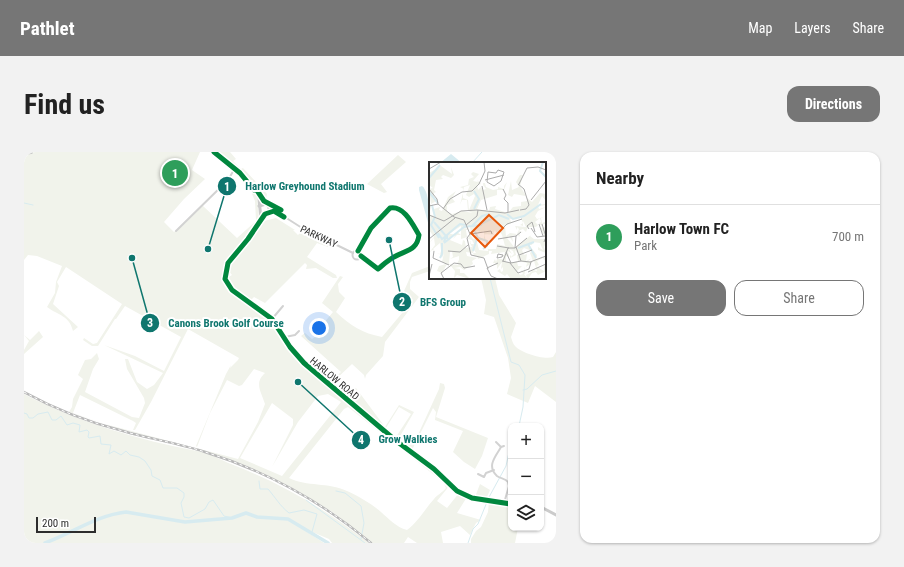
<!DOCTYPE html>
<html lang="en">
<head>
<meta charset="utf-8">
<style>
  :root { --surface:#fff; --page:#f2f2f2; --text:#222; --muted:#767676; --line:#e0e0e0; --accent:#767676 }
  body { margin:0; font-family:"Roboto Condensed",sans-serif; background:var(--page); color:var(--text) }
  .controls { position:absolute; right:12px; bottom:12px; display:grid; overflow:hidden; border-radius:8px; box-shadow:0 1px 3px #0004 }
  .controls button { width:36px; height:36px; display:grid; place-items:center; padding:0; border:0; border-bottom:1px solid var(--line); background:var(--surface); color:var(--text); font:20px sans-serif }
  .scale { position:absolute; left:12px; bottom:10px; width:60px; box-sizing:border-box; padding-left:4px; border:2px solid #2d2d2d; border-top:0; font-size:11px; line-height:14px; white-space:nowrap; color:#2d2d2d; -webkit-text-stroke:3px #fff; paint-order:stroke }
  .you { position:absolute; left:295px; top:176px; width:14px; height:14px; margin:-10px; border:3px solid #fff; border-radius:50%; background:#1a73e8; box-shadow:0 0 0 6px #1a73e833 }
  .badge { display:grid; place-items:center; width:26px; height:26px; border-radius:50%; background:var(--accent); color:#fff; font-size:13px; font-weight:700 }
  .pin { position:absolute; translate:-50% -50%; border:2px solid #fff; box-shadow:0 1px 4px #0006 }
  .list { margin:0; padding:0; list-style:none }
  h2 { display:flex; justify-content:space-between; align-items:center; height:52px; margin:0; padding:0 16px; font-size:17px }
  h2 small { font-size:13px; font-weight:400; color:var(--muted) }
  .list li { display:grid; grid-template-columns:26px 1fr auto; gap:12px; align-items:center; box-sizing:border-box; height:64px; padding:0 16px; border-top:1px solid var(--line) }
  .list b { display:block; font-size:15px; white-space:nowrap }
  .list p { margin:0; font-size:13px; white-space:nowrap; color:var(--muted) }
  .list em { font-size:13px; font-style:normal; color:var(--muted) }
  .actions { display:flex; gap:8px; padding:12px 16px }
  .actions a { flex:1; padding:9px 0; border:1px solid var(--accent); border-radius:12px; text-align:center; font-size:14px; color:var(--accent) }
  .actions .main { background:var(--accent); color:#fff }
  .icon { flex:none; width:22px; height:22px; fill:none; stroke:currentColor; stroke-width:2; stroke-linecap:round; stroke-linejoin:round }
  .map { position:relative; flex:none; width:532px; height:391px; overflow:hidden; border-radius:12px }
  header { display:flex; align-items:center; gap:24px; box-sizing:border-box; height:56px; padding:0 20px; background:var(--accent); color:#fff }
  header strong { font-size:19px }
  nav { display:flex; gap:22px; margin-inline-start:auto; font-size:14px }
  .intro { display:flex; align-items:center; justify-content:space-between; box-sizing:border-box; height:96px; padding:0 24px }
  h1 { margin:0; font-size:28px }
  .button { padding:10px 18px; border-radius:12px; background:var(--accent); color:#fff; font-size:14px; font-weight:700 }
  main { display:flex; gap:24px; padding:0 24px }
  aside { flex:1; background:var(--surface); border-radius:12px; box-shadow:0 1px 3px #0004 }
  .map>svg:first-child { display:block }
  .green { fill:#f1f3eb; fill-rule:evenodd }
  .water { fill:#d7ebf0 }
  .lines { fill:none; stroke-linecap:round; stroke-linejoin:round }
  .stream { stroke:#d7ebf0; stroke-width:1 }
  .river { stroke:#d7ebf0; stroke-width:3.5 }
  .street { stroke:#d2d2d2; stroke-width:2 }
  .secondary { stroke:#cbcbcb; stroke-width:3 }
  .primary { stroke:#c5c5c5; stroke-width:4 }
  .rail-casing { stroke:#b9b9b9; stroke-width:2.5 }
  .rail { stroke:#fff; stroke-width:1; stroke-dasharray:3; stroke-linecap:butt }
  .cycleway-casing { stroke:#fff; stroke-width:8 }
  .cycleway { stroke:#00873e; stroke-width:5 }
  .labels { text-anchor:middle; stroke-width:4; stroke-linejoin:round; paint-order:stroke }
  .street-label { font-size:10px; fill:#2d2d2d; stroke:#fff }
  .inset-river { fill:none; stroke:#d7ebf0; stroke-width:2 }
  .inset-road { fill:none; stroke:#ababab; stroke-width:1 }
  .view { fill:#e8590c; fill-opacity:0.15; stroke:#e8590c; stroke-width:2 }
  .inset-edge { fill:none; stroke:#2d2d2d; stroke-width:2 }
  .leader { fill:none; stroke:#0f766e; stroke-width:1.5 }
  .callout-dot { fill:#0f766e; stroke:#fff; stroke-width:1.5 }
  .mark-label { font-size:12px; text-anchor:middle; font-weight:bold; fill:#fff }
  .callout-label { font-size:11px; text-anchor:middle; font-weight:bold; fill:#0f766e; stroke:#fff; stroke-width:4; stroke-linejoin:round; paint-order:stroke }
</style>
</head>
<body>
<header>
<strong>Pathlet</strong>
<nav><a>Map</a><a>Layers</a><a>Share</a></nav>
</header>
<div class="intro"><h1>Find us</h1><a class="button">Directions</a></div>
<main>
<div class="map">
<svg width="532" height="391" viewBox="0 0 532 391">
  <rect width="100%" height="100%" fill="#fff"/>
  <g class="green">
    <path d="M0,0H176L168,18L181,27L160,47L140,70L150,80L178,53L213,86L232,69L231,49L226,37L228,34L233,44L235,67L204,111L201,127L198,129L222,151L248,167L268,196L306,230L317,220L277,184L281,181L288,187L294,183L289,178H294L309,160L298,151L316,124L319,125L314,132L315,140L321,146L312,160C327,174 338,181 358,185L389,148L380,139L388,121L406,114V119L388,125L386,130V137L395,145L361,190L359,204L342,223L341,227L340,223L328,212L309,230L323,241L332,236L361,275L375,253L390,260L375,286L383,292L392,287L415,237L416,231L420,232L421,236L412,265L464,286L458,304L451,317L440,310L429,300L439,279L411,268L412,260L409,256L387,300L410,317L426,333L413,349L423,356L435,341L443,345L433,361L457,368L452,371L446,383L436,374L417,380L419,391H393L384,385L380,391H348L307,359L268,336L215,311L172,296L214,307L234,270L241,252C237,239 230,231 241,221L230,217L218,233L215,234L203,228L186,261L173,295L172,294L202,222L207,213L206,216L214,208L215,206L164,177L127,250L111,278H109L112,271L109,269L56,243L49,261L81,272L171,296L96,277L45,260L48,255L49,247L59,227L54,223L61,208L67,207L73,201L75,207L69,217L61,240L108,265L115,266L121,251L120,246L103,217L101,207H104L113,230L123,237L130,233L139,221L80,193L111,204L140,219L157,185L101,154L92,167H91L74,194H68L59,188L60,186L69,192L73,191L98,152L42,115L33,130L35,134L29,152L54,175L49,179C45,163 35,164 23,155L31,141L32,130L38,114L13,104L4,103L0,108ZM304,242L317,250L258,324L216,306L248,251L269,267V273L248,315L274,270L294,244ZM324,255L419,330L422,336C418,341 413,343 410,347C401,357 394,370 383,378C372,375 365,367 357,360C348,352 334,344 323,339C304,330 283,335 265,326L320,257ZM375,255L387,262L370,288L360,279Z"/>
    <polygon points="195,0 206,0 212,7 209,9 217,17 219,16 243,42 242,47 239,47 227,29"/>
    <polygon points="374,3 382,10 357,32 363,40 360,41 343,32"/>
    <polygon points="252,66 271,78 269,78 274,83 276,81 304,93 304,95 293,91 283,105 312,123 313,126 309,126 292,116 282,117 283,113 281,111 241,151 230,145 226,149 211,139 210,135 203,126 208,123 204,118 209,108 240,69"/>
    <path d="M457,126H471L475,143L492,171L487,185C488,188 489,192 491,194C497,201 520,208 529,205L532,200V250L511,234L504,251L483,242L487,226L484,206L470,165L460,162L462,148Z"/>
    <polygon points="15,179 19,185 0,202 0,198 5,189 0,183 6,188"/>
    <path d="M0,242C54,270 115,288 173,299C185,301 197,308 207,312C256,331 302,357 345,391H308L305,387L286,379L283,380L300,391H0Z"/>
    <polygon points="456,332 466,338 462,347 451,345"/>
    <polygon points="465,349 487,353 487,376 494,376 491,391 447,391 447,387 452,379 457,375 464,360"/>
  </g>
  <g class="water">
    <polygon points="427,2 438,11 428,11 426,9 416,11"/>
    <path d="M398,34C406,40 406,67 406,78L395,38V35Z"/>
  </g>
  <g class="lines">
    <g class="stream">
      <polyline points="448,11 458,0"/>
      <polyline points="0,51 9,53"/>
      <polyline points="466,126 487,210 495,213 501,223 499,255 495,274"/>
      <polyline points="499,238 503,237 518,223 532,219"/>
      <polyline points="0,261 3,262 5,266 9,266 14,262 24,260 28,268 32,268 37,264 43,273 49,271 56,273 55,280 63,278 65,280 64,285 65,286 76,284 77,292 87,293 85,302 90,299 97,303 102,299 106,303 115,305 121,309 127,318 128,324 136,328 139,336 153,336 160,341 160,345 157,351 160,365 165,366 181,357 185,350 189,348 200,364 208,366"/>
      <path d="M235,329L236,337H244C251,345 256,354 265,361L280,358L293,362L288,380"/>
      <polyline points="312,339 321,341 337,354 340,371 337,387"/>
      <polyline points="464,347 482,314 487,291"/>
      <polyline points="282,348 341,391"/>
      <polyline points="444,391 449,377 454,372 463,350"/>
    </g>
    <path class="river" d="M21,391C48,381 74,363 102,360L161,370L208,366L222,361L233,365L264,367L304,391"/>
    <g class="street">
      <polyline points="244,53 253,57 263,66"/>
      <polyline points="245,59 253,60 278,76 329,101"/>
      <polyline points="152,79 204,28 211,16"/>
      <circle cx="333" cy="103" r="4.5"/>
      <path d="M334,99L347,76L366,56C380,53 389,73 395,83C393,99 382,98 370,105C364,108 359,113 354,117L337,104"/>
      <polyline points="248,167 259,154"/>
      <polyline points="261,185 271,183 275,179"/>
      <polyline points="472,290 477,295"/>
      <polyline points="454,322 460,325 462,321 470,318"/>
      <path d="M480,351L485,334L484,330C481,326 477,327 473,324C462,314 472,304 477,295L480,294"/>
    </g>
    <g class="secondary">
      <polyline points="193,0 224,28 239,52"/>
      <polyline points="235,47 237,67"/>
      <polyline points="235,54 242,52 245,55 245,59 204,111 201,127 208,138 248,167 266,195 280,211 371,288 410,317 433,339 448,346 487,352"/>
      <polyline points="517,355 532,363"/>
    </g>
    <polyline class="primary" points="0,1 7,0"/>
    <defs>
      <path id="rail" d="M0,240C31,257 64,270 99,279C126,287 154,291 181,300C242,319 298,350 347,391"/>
    </defs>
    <use href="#rail" class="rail-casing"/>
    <use href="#rail" class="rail"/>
    <defs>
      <g id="cycleway">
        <polyline points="190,0 216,21 230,38 232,37 240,49 257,58"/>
        <polyline points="260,65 250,59 241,62 224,87 204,111 201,127 208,138 248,167 266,195 280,211 371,288 410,317 433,339 448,346 487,352"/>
        <path d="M334,99L347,76L366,56C380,53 389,73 395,83C393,99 382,98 370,105C364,108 359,113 354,117L337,104"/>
      </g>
    </defs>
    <use href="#cycleway" class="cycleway-casing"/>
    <use href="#cycleway" class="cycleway"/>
  </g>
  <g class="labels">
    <g class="street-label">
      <text transform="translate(295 84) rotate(25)" y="4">PARKWAY</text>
      <text transform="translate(311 226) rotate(40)" y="4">HARLOW ROAD</text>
    </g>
  </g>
  <g transform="translate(405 10)">
    <rect width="117" height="117" fill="#fff"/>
    <path d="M12,4L23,12L22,5L25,13L22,16L14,13L12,15L14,17L7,18L5,28L7,30L5,31V37L9,38L2,42L0,27L4,26L0,23V11ZM44,10L50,12L44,19L49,20L48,18L52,22L48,23L49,28L52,25L54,28L57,27L54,23V21H56L57,25L64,28L69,27V25L75,27V24L78,20L75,28H68V33L52,38L48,47L60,49L61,45L67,44L68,41L66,47L79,51L84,45L92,44V40L98,39V36L103,40L111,31L117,32V39L113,34L109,43L117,42V43L109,44L110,47L117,45L109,49L106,54L108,57L117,54L112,56L113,61L116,60L117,62H113V65L110,61L112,60L111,56L106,60L109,63L107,65H99L97,70L94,67L89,69L94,70L89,71L91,73L90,75L89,72L83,74L84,80L80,74L78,76L86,86L103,72L101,74L105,77H117L111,66L117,65L115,69L117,71V81L115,85L117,91L109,88V85L114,88L111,81L104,80L103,83H100L108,93L107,98L117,94L116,99L114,96L108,99L110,103L107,104L115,109V102L117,109L109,113L107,110L103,111L99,117H82L78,112L76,114L68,109L71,107L72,110L74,109V105L72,107L73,100L68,107V103H65L67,101H64L66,97L67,100L68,97H74L75,93L74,95L71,94L75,93L76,90L62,92L63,89H60V92L49,97L48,94H45L44,91H47L45,88L44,91L37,90L38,94L48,96L43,99L44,102L35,108L31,105L25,106L31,107V111H35L41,117L28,113L25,116L26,109L21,103L18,102L13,111L8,109L10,104L17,102L13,100L15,91L13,96V93L10,92L8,91L11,92L12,89L11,81L4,87L6,89L3,88L0,91L6,83L5,76L0,81L5,75L0,68L2,49L0,41L2,43V53L6,54L3,44L5,47L11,45L10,48L13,49L19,35L27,29L23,36L26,40L18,43V50L23,52L33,49L44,51L39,49L38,38H33L31,43L35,27L31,25L39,23L40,17L45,15L42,12ZM41,23L37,33L40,35L45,32L46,34L40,48L39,38L34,36V30L35,25ZM92,56L94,61L91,63L94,64V59L97,65L86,64L88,68V65L90,67L88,72L81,71L77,74L76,64L87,59L82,60L81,57ZM32,64V73L28,70L24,77L28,73H32V77L38,75L37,68L41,67L35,66L37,64L41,65L42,71L50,69L48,72L55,69V77L49,75L44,77L41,72L39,77L43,78L45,82H42V79H41L42,80L41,81L43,85L37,86L36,79L34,78L33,83L21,78L24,72H20ZM66,68L68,72L71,70L73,73L76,84L68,82L67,87H59L55,72L67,73L64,72ZM50,77L58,79L59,89L50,88L48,80ZM95,86L103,89L101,91L104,99L98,100L103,96L97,99L98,92L95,93L93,88ZM80,87L84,89L85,92L82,95V94L81,93V96L87,93L86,88L90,93H88L89,99L98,101L97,105L105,99L108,109L104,108L101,111V108L100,107L101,111L97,113L98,116L95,112L99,110L96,111L95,104V110L92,108L94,112L91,113L88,109L93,104H89L88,100H77V94L80,95L79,89L83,92ZM23,89L24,95L21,97L30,94V98H25H30L28,101L30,103L20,102L21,90ZM91,13H94L91,24L97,34L85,32L83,35L79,33L82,19L83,28L90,25L87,20Z" fill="#f1f3eb" fill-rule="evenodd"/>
    <path class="inset-river" d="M114,0L111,9L117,15M0,16L11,3M45,29L50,37L45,47M0,30L9,41M3,43L6,55L2,63L10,76M78,52L84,57L95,54L112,42M5,60L17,74L15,80M54,61L70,53L80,57M43,64L53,54L60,52M43,64L52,63L60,52M45,68L49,76L58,79V84L54,87M9,71L13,77L17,74M18,77V73L26,66L31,62L37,63M15,81L35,65L43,64M99,82L107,96M89,86L105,80M44,89L48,76M11,96L13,92V81"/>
    <path class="inset-road" d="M98,6L109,5L117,8M0,7L12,0M69,8L75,10L72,19L65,24L58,20L59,10L67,11ZM56,18L75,13M89,22L95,27L100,43L97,47L91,48M90,22L98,6M53,24L58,48M0,27L8,37L9,42M74,27L77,33L75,37L79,41V50M102,38L117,19M0,44L9,42L25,55L35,58L41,72L38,76L42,93L55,96L59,107M14,47L21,37L33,30L43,29L50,22L56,9L55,0M0,53L15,59L32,49L48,48L76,51L90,48M110,62L114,74M113,62L117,75L115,80M37,63L48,54L49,48M102,66L108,75L116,74M100,67L98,64L103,60L106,70M41,72L62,69L63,72M68,72L78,62L93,57M0,77L26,56M69,77L87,74L92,70M68,84L80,86M87,85L92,99M79,86H86L98,76M86,86L87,74M5,89L4,96L20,103M19,89L31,90L39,83M77,90L82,101M90,93L103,88M68,96L69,92L74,93L73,95L68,96M73,99L82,101L92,99M74,99L79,86M92,99L101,100L117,94M81,101L89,111L100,107L102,100M58,106L62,114L69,117M58,106L69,101M99,110L117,102M0,114L3,102M15,117L12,111L25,101L32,102L35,106L46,104"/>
    <path class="view" d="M60,53L74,66L56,85L42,71Z"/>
    <rect width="117" height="117" class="inset-edge"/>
  </g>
  <path class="leader" d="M184 97L203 34M365 88L378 150M108 106L126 171M274 230L337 288"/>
  <g class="callout-dot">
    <circle cx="184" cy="97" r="4"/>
    <circle cx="365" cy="88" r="4"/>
    <circle cx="108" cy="106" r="4"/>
    <circle cx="274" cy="230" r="4"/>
    <circle cx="203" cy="34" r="10"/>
    <circle cx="378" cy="150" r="10"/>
    <circle cx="126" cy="171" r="10"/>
    <circle cx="337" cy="288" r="10"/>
  </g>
  <g class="mark-label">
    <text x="203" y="39">1</text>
    <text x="378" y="154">2</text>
    <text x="126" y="175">3</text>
    <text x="337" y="292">4</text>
  </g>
  <g class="callout-label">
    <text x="281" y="38">Harlow Greyhound Stadium</text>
    <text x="419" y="154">BFS Group</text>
    <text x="202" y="175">Canons Brook Golf Course</text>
    <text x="384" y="291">Grow Walkies</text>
  </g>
</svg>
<div class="controls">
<button>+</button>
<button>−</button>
<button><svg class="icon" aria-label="layers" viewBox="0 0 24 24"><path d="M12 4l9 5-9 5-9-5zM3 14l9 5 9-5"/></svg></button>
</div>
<div class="scale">200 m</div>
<div class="you"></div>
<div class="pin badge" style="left:151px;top:21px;background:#2e9e5b">1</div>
</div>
<aside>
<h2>Nearby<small></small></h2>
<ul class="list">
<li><span class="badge" style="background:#2e9e5b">1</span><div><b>Harlow Town FC</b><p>Park</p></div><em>700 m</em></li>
</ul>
<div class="actions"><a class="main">Save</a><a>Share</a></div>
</aside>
</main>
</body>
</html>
